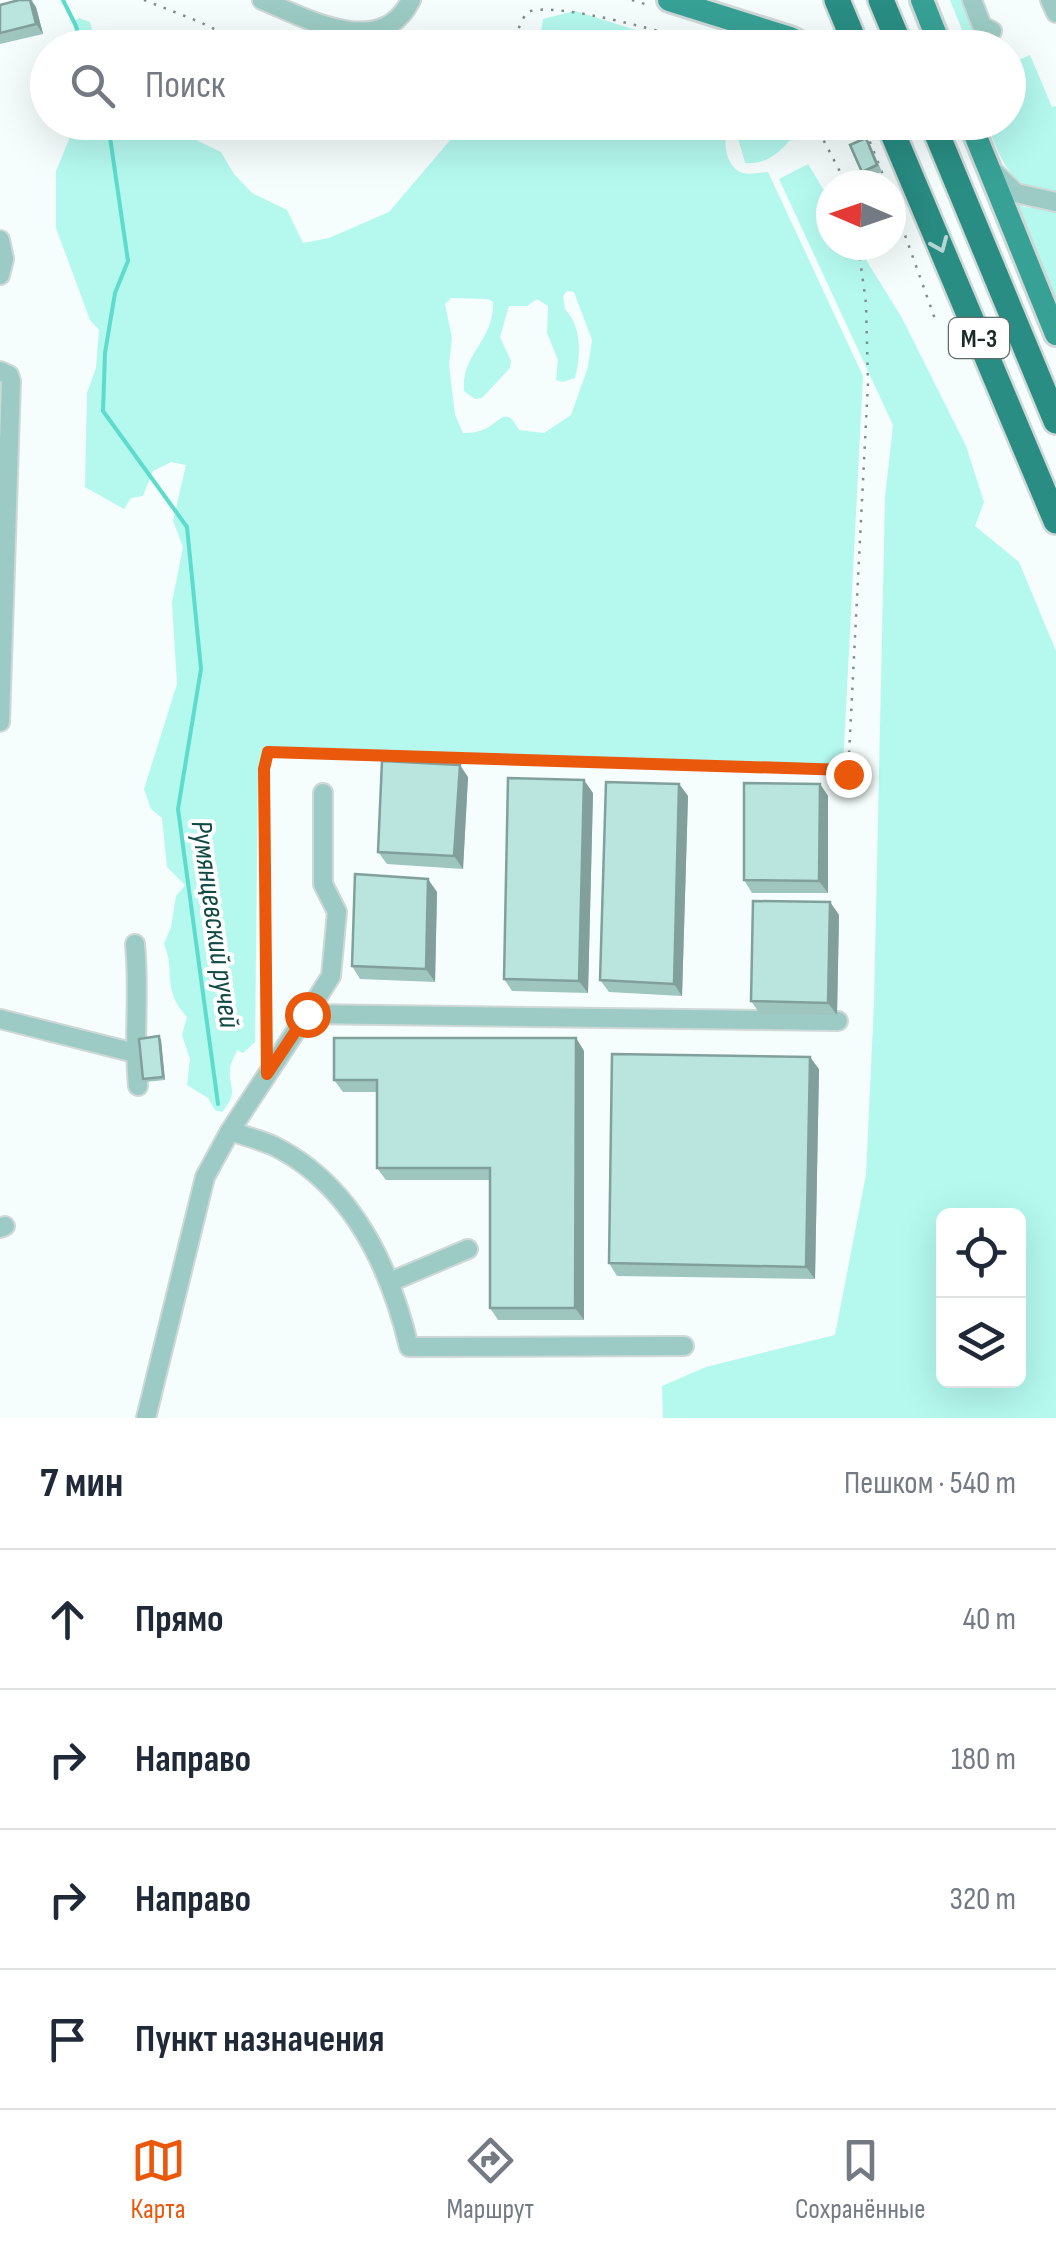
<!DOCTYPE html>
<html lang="ru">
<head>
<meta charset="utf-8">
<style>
  :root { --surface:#fff; --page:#f6f6f7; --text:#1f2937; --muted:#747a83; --line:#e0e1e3; --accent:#ea580c }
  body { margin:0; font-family:"Sofia Sans Condensed",sans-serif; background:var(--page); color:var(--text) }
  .controls { position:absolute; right:30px; bottom:30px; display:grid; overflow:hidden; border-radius:15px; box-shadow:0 10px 40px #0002 }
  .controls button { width:90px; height:90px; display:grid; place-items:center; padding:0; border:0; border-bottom:2px solid var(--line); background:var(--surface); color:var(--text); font:50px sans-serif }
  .compass { position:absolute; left:816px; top:170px; width:90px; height:90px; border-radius:50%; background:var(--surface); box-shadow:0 10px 40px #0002; rotate:272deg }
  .stop { position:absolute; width:30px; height:30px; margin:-22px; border:8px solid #ea580c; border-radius:50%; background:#fff }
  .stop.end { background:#ea580c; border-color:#fff; box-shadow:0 2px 10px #0008 }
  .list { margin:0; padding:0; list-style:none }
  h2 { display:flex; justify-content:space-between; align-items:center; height:130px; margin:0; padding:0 40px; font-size:42px }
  h2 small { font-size:32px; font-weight:400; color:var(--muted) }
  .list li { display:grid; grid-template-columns:65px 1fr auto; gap:30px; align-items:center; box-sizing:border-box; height:140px; padding:0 40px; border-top:2px solid var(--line) }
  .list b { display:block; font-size:38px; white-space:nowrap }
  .list em { font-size:32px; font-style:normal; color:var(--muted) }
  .icon { flex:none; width:55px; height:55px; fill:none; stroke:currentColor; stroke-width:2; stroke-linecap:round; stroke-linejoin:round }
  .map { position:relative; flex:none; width:1056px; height:1418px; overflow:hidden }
  .search { position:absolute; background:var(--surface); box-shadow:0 10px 40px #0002; left:30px; right:30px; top:30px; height:110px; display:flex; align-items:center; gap:25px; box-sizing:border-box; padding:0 35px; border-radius:55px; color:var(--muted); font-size:38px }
  .sheet { height:690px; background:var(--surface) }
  nav { display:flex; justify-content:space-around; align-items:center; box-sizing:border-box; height:140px; border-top:2px solid var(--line); background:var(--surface); font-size:28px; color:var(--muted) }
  nav a { display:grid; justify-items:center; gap:5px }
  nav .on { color:var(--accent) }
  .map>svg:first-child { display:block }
  .green { fill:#b4f8ee; fill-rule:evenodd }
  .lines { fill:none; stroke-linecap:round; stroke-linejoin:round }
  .stream { stroke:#5ddccd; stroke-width:4 }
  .minor-casing { stroke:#ced8d6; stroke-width:22 }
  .major-casing { stroke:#ced8d6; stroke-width:28 }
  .highway-casing { stroke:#ced8d6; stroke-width:30 }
  .path { stroke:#808d8b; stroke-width:2.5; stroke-dasharray:2.5 8; stroke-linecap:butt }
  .minor { stroke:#9bcbc4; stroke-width:18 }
  .major { stroke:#37a195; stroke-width:22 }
  .highway { stroke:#298d83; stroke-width:25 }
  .wall { fill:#9fc5bf }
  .shaded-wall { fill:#82a09b }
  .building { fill:#b9e5de; stroke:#82a09b; stroke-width:2.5 }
  .oneway { stroke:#b4d7d4 }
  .route { stroke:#ea580c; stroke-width:12 }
  .labels { text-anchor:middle; stroke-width:8; stroke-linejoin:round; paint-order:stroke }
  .shield { fill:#fff; stroke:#5f6b69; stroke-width:2.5 }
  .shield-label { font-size:25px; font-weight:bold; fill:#1a2b29 }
  .water-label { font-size:30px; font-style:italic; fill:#114a44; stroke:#fff }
</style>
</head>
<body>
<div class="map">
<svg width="1056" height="1418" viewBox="0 0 1056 1418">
  <rect width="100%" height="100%" fill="#f5fefc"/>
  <g class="green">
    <polygon points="950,0 970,0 989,47 969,47"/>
    <polygon points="575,11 690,47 539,47 543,19"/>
    <path d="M79,18L90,22L96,47H78C79,37 73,31 73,22Z"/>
    <path d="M1030,55L1052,107L1056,106V193C1010,190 1003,163 987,125L1008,122L1012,117L1009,106V64Z"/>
    <path d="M56,123H185L198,141L221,152L234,174L252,193L287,210L303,243L329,238L389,212L457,132L472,123H730C722,137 724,167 743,173C750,175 761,172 768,172L863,376L843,767L269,748L258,771L255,1042L243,1053L237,1050C235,1056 231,1062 230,1068C228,1089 240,1090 222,1112L215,1110L208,1098L187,1085L190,1059L182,1035L187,1017C161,989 176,972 164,944L171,927L176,896L185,885L167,867L162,818L151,809L144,789L177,684L172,602L183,547L173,521L186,465L171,462L153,471L143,496L131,498L124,509L85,487L87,393L96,368L99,330L90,320L56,228V171L72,132L69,126ZM567,291L574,292L592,340L588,367L571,415L544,433L519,430C506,407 503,418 487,428C480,432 471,433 463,433L455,415L449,365L452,338L445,304L451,298L488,299L493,302C494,342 461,353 464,391L475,399L482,398L510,368L511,361L500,337L509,306H527L537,299L548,306L547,333L558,360L556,380L562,382L575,378C581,355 582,327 565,309L563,296Z"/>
    <path d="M738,123L806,122V123C805,133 799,139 789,141C778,155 763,165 745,163L735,127Z"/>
    <path d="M808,164L831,202V245H857L902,318L966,446L984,502L975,526L1019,562L1056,651V1418H663L662,1386L706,1367L835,1335L866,1175L874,1003L885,498L893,425L779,179ZM944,1216H1018V1380H944Z"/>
    <polygon points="1015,199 1024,207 1056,209 1056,301"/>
  </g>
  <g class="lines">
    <g class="stream">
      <polyline points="63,0 76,26 82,48"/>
      <polyline points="165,48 191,42"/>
      <polyline points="113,122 110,137 128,261 115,293 105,353 103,411 187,527 201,669 178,809 218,1104"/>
    </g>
    <defs>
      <g id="minor">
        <path d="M262,0C306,18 381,61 411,0"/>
        <polyline points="972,0 982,26 992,31"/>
        <polyline points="1050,0 1056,13"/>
        <polyline points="992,170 1016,193 1056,202"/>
        <polyline points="0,240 4,259 0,275"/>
        <polyline points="0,371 9,375 11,381 0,722"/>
        <path d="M135,944C140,993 133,1037 138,1086"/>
        <polyline points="307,1014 331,976 337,912 323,884 323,793"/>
        <polyline points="0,1019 135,1053"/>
        <path d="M230,1131C244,1136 261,1140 274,1146C352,1185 390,1267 409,1347L684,1346"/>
        <polyline points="0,1228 5,1226"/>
        <polyline points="390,1282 468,1249"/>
        <polyline points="146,1418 205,1177 230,1131 307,1014 838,1021"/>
      </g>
      <g id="major">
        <polyline points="669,0 790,38 810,48"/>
        <polyline points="922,0 941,48"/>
        <polyline points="970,122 1056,334"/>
      </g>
      <g id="highway">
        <polyline points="837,0 857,48"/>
        <polyline points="881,0 901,48"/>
        <polyline points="888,122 1056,521"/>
        <polyline points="932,122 1056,421"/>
      </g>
    </defs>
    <use href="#minor" class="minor-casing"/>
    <use href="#major" class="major-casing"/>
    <use href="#highway" class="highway-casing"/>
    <g class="path">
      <polyline points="144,0 200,22 253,48"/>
      <polyline points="632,0 651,6"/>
      <path d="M512,48C516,37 520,20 528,12C555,0 680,36 715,48"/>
      <polyline points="814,122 847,185"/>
      <polyline points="862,122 887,185"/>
      <polyline points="853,150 867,185"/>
      <polyline points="867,185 876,181 874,174"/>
      <polyline points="891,196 935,319"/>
      <polyline points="848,774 868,383 866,303 858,245"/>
      <polyline points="267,1049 264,769 268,752 848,770"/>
    </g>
    <use href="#minor" class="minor"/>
    <use href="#major" class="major"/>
    <use href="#highway" class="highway"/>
  </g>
  <g class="wall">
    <polygon points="19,0 32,0 36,7 43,34 0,44 0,5"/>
    <polygon points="870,144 882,172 866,178 862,172"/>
    <polygon points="468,777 463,869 387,864 378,852"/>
    <polygon points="679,784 688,796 682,996 609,992 600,980"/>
    <polygon points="820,784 828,796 828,893 752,893 744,880"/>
    <polygon points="593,793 588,993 512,991 504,979"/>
    <polygon points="437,892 435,982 360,979 352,966"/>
    <polygon points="830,902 839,915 837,1015 760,1014 751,1001"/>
    <polygon points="576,1038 584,1051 584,1320 498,1320 490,1308 490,1180 386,1180 377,1168 377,1092 343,1092 334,1080"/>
    <polygon points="161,1040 165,1080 145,1082 143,1079"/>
    <polygon points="819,1069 815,1279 617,1276 609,1263"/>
  </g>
  <g class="shaded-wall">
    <polygon points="30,0 36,7 43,34 36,24"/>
    <polygon points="460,765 468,777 463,869 454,856"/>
    <polygon points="584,780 593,793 588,993 579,981"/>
    <polygon points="679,784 688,796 682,996 674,984"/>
    <polygon points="820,784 828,796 828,893 819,881"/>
    <polygon points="428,879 437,892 435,982 426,969"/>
    <polygon points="830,902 839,915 837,1015 828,1003"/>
    <polygon points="159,1036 161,1040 165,1080 163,1077"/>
    <polygon points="576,1038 584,1051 584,1320 575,1308"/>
    <polygon points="810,1057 819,1069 815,1279 806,1267"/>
  </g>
  <g class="building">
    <polygon points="19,0 30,0 36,24 0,33 0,5"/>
    <polygon points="866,138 877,165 862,172 850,145"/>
    <polygon points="382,761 460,765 454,856 378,852"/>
    <polygon points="508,778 584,780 579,981 504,979"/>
    <polygon points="606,782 679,784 674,984 600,980"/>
    <polygon points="744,783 820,784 819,881 744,880"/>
    <polygon points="355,874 428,879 426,969 352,966"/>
    <polygon points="753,901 830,902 828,1003 751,1001"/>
    <polygon points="159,1036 163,1077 143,1079 139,1039"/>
    <polygon points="334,1038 576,1038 575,1308 490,1308 490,1168 377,1168 377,1080 334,1080"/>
    <polygon points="612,1054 810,1057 806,1267 609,1263"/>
  </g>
  <defs><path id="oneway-chevron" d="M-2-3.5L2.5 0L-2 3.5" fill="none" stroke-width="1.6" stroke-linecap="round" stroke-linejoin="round" transform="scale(2.5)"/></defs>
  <use class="oneway" href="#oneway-chevron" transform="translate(940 245) rotate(67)"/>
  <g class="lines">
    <polyline class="route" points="307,1014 267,1074 264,769 268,752 848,770 848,774"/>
  </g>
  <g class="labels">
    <rect class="shield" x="949" y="318" width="60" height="40" rx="8"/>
    <g class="shield-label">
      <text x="979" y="347">М-3</text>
    </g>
    <g class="water-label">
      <text transform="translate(216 924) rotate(82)" y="10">Румянцевский ручей</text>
    </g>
  </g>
</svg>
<div class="controls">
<button><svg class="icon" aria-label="locate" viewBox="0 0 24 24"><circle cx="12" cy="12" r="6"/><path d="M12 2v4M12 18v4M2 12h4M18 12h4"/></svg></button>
<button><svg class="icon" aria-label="layers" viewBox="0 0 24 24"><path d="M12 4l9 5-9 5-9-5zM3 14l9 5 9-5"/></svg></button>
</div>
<svg class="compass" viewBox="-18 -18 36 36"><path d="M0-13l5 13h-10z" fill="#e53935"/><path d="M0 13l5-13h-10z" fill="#747a83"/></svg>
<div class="stop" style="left:307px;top:1014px"></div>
<div class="stop end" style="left:848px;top:774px"></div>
<div class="search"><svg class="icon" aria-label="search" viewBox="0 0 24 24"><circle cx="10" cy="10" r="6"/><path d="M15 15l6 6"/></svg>Поиск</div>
</div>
<section class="sheet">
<h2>7 мин<small>Пешком · 540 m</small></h2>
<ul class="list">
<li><svg class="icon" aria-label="ahead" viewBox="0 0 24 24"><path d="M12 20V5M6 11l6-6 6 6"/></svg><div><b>Прямо</b></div><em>40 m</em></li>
<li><svg class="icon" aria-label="right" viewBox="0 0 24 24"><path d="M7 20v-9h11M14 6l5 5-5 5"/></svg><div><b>Направо</b></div><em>180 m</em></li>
<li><svg class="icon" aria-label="right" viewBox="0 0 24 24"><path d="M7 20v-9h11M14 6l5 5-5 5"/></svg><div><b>Направо</b></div><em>320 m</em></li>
<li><svg class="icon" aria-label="arrive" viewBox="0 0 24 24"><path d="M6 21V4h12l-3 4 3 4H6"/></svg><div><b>Пункт назначения</b></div></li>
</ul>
</section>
<nav>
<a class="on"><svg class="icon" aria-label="map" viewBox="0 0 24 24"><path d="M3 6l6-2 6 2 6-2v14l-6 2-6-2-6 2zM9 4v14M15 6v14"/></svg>Карта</a>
<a><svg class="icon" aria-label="directions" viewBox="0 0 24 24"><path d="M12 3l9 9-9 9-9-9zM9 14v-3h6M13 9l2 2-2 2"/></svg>Маршрут</a>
<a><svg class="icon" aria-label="saved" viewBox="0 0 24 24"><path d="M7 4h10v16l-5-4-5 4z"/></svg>Сохранённые</a>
</nav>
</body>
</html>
